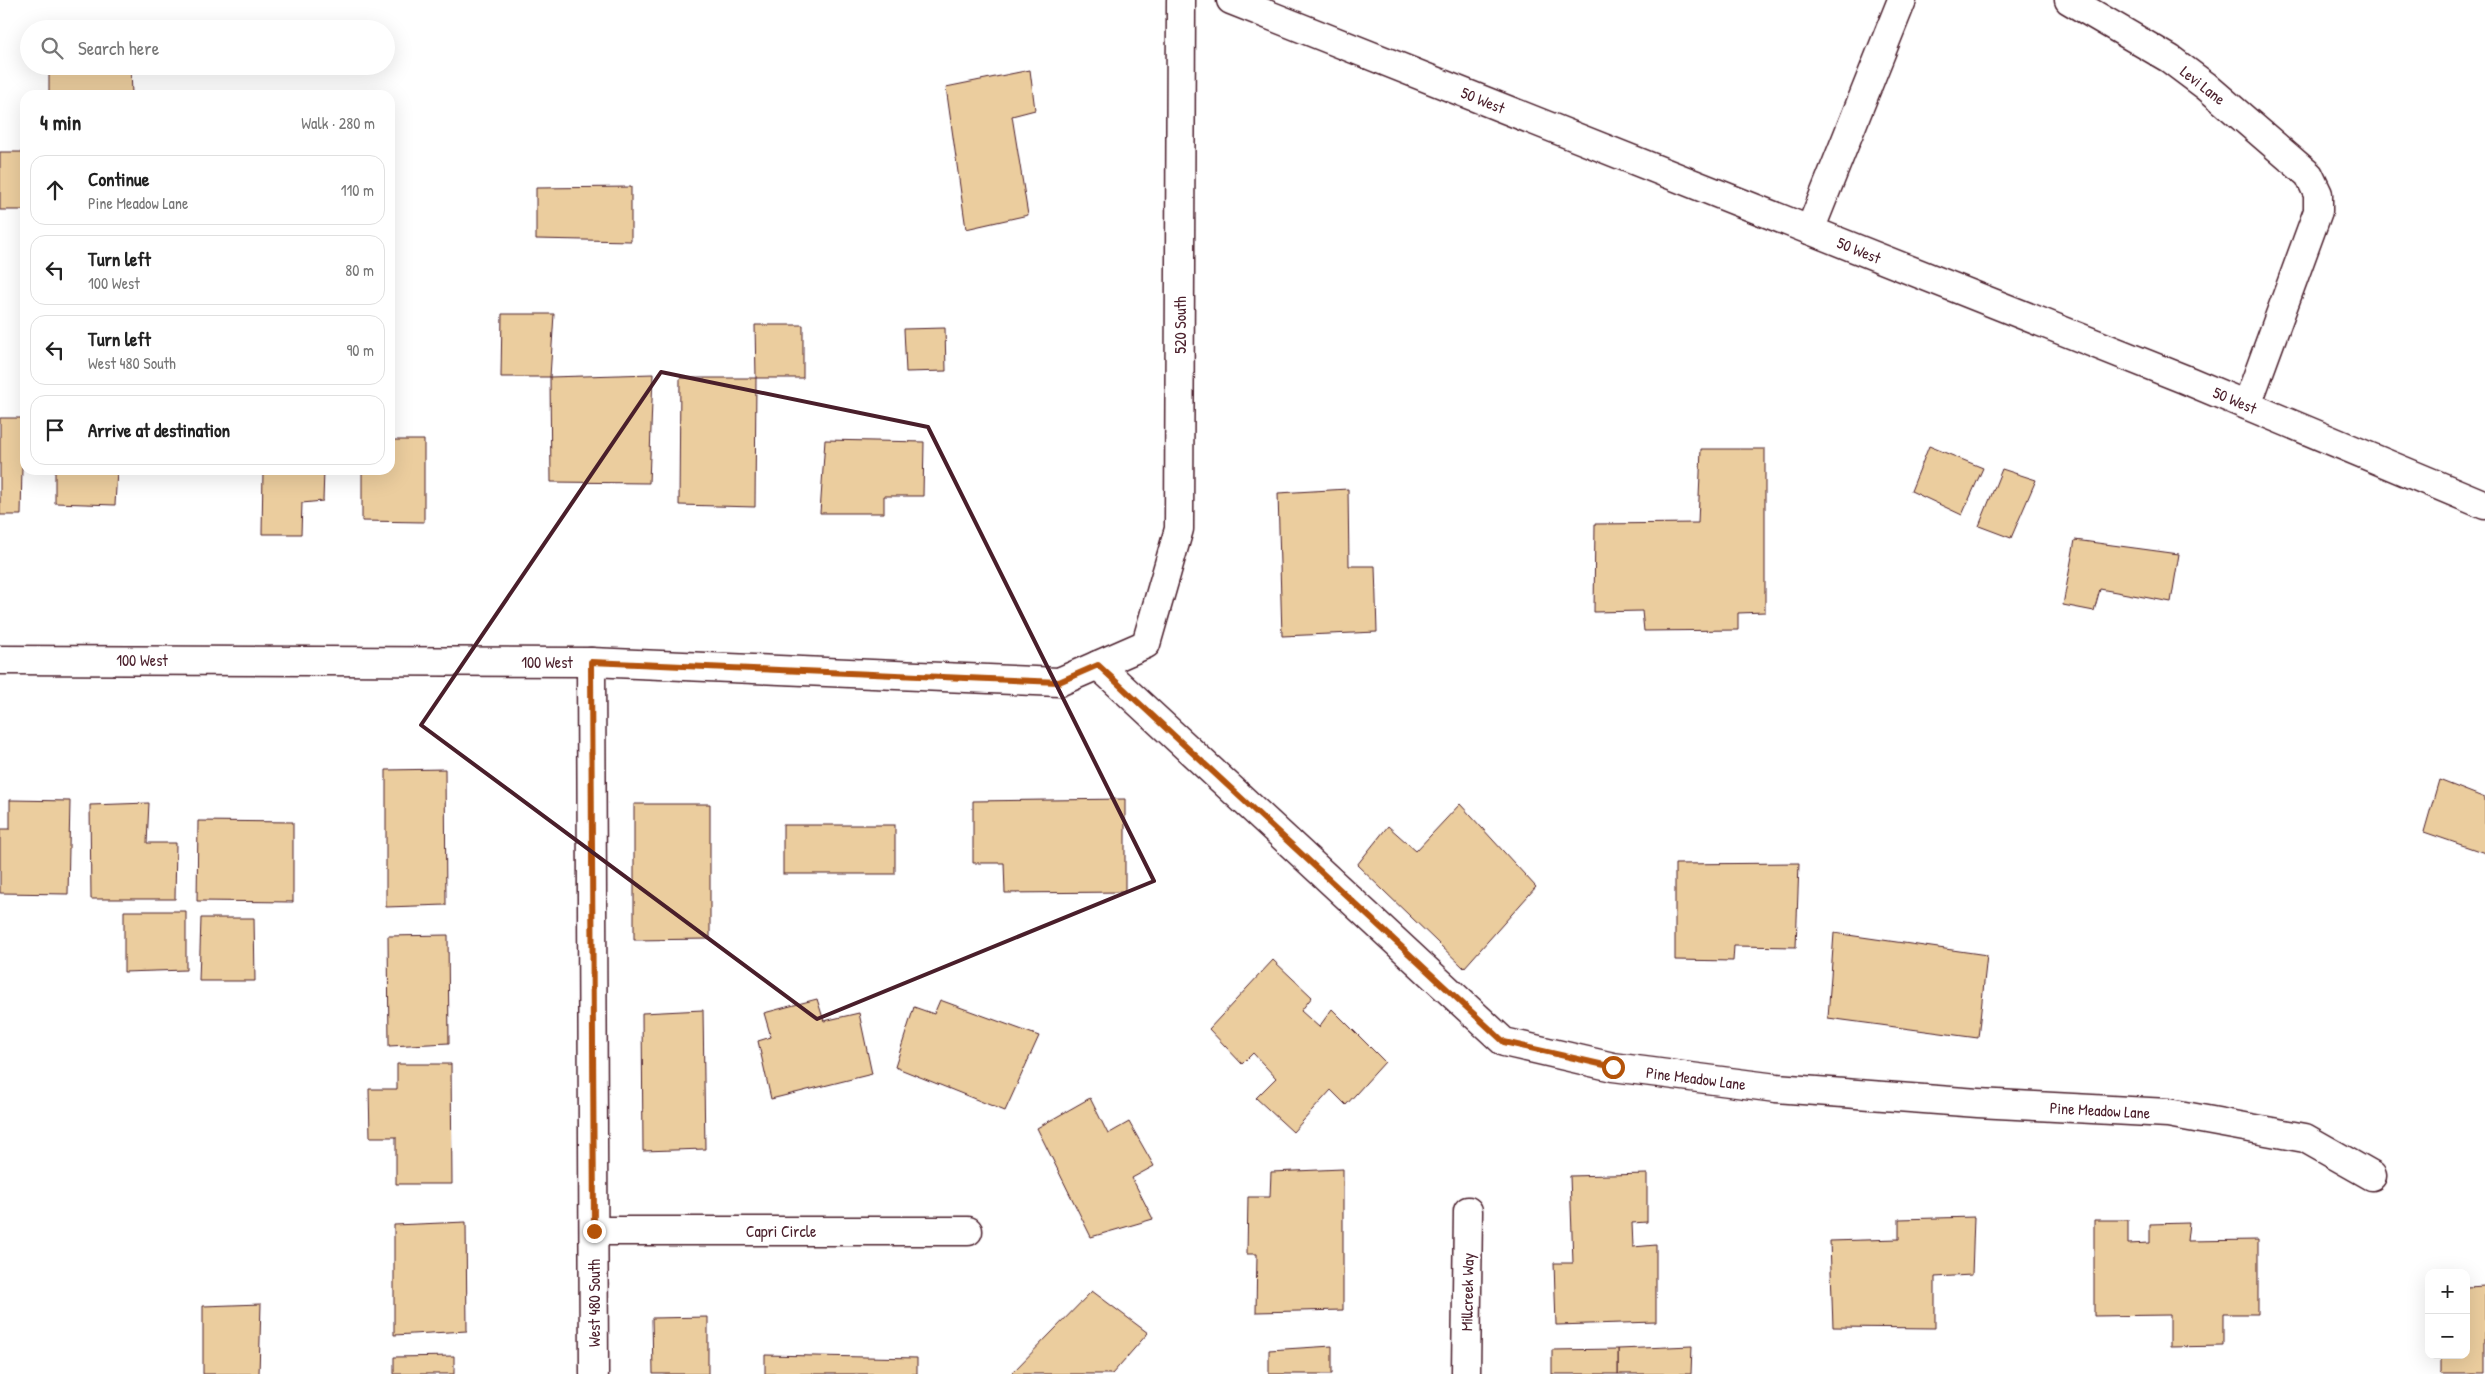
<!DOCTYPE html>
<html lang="en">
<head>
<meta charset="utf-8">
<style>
  :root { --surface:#fff; --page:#f6f6f6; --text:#222; --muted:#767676; --line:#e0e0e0 }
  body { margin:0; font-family:"Patrick Hand",sans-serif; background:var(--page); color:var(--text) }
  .controls { position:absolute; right:15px; bottom:15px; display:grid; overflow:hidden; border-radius:10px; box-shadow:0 5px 20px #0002 }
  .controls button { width:45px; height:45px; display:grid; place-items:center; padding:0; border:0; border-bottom:1px solid var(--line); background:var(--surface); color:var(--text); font:25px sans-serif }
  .stop { position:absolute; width:15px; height:15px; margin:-11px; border:4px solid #b45309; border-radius:50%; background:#fff }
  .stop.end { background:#b45309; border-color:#fff; box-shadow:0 1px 5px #0008 }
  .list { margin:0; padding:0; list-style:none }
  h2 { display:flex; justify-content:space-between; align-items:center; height:65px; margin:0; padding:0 20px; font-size:21px }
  h2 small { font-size:16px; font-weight:400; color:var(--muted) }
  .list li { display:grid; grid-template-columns:32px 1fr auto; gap:15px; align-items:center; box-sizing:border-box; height:70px; margin:0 10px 10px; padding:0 10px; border:1px solid var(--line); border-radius:15px }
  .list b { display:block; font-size:19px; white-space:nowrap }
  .list p { margin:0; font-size:16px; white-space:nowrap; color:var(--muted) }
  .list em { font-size:16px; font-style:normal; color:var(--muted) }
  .icon { flex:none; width:28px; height:28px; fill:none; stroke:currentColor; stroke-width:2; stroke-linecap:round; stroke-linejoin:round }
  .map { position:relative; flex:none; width:2485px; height:1374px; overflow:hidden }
  .search { position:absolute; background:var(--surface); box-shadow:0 5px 20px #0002; left:20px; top:20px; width:375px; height:55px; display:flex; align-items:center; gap:12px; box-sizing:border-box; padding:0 18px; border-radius:28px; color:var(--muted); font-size:19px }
  .panel { position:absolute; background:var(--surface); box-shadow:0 5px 20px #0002; left:20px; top:90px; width:375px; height:385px; border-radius:15px }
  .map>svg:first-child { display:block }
  .building { fill:#ebcd9e; stroke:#4a1f2b }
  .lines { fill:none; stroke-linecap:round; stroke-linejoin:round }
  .street-casing { stroke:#4a1f2b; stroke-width:31 }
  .street { stroke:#fff; stroke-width:28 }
  .route { stroke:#b45309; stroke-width:6 }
  .marked { fill:none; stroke:#4a1f2b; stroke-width:4; stroke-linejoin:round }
  .labels { text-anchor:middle; stroke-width:4; stroke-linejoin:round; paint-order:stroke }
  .street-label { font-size:16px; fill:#4a1f2b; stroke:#fff }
</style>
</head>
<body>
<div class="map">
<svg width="2485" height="1374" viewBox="0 0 2485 1374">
  <rect width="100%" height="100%" fill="#fff"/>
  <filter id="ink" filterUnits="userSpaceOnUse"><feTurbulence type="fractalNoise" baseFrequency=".02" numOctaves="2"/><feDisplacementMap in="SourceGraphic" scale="10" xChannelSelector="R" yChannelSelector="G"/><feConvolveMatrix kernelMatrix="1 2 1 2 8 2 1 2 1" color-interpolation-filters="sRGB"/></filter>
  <g filter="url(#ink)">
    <g class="building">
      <polygon points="49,68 131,68 132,95 49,95"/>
      <polygon points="1030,70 1035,110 1012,116 1028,215 966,229 946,87"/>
      <rect x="0" y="152" width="25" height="58"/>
      <polygon points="631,187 631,241 536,239 536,188"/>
      <polygon points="502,314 554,314 550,377 501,377"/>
      <polygon points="755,325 803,325 803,378 756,378"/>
      <polygon points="945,328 946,371 906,372 904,329"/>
      <polygon points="653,374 649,483 551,482 550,377"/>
      <polygon points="680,378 756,378 755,507 679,505"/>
      <polygon points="0,418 23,418 21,515 0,515"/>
      <polygon points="390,440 424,440 424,522 362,521 362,470 390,470"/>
      <polygon points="825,440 924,442 923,496 884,496 884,513 820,513"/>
      <polygon points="1929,446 1983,468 1962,515 1911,491"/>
      <polygon points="1701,449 1765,449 1765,612 1738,613 1738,630 1644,631 1642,611 1594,612 1595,524 1698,523"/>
      <polygon points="2002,469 2036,480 2011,538 1979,526"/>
      <polygon points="55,470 117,470 115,505 55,503"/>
      <polygon points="263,470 324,470 323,501 302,503 301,534 262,534"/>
      <polygon points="1348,489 1349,566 1375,566 1377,632 1282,636 1278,493"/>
      <polygon points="2075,540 2179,554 2171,602 2100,589 2094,611 2063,605"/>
      <polygon points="445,769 446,905 386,907 386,770"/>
      <polygon points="2439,780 2485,798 2485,853 2424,832"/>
      <polygon points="1125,799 1125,892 1005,893 1004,863 973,863 973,801"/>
      <polygon points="10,800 70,801 68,894 0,893 0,829 10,829"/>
      <polygon points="149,803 147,843 176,843 175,899 91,899 90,805"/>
      <polygon points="634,804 710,804 710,939 634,940"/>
      <polygon points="1460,804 1536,887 1464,968 1357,865 1388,826 1416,851"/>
      <polygon points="198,821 293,822 293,902 197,901"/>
      <rect x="783" y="825" width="112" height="49"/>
      <polygon points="1799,863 1796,947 1734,946 1733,961 1675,960 1675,864"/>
      <polygon points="124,911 186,911 186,970 124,972"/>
      <polygon points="201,918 254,918 255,981 199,981"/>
      <polygon points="1834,933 1987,955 1978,1038 1828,1018"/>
      <polygon points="448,935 449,1043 389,1046 388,936"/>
      <polygon points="1273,960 1312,997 1301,1011 1319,1027 1332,1009 1385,1062 1346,1105 1331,1090 1293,1132 1256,1098 1276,1078 1253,1053 1242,1064 1209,1029"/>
      <polygon points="817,999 824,1021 859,1013 872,1074 771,1099 758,1041 771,1037 764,1013"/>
      <polygon points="940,1000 1039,1036 1005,1111 895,1067 914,1007 934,1014"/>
      <polygon points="703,1010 705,1149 643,1151 642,1013"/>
      <polygon points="397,1064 451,1064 452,1184 396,1184 396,1137 370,1137 369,1089 397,1089"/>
      <polygon points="1090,1098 1108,1134 1129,1122 1154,1166 1132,1178 1153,1219 1091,1237 1037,1128"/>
      <polygon points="1343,1169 1343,1310 1256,1312 1257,1254 1247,1254 1248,1197 1270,1197 1271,1172"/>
      <polygon points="1647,1174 1647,1222 1632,1223 1633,1247 1656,1245 1656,1322 1556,1325 1554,1263 1573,1263 1570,1176"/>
      <polygon points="1974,1217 1972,1275 1935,1277 1935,1328 1833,1327 1830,1241 1899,1239 1899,1219"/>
      <polygon points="2094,1220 2128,1220 2128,1244 2150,1243 2150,1224 2189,1223 2187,1241 2258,1240 2258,1314 2223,1314 2223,1346 2170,1347 2170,1315 2094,1316"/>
      <polygon points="466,1222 467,1331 394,1335 394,1225"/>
      <polygon points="2485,1286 2485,1374 2441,1374 2441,1355 2466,1355 2466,1287"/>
      <polygon points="1092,1291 1148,1333 1112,1374 1011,1374"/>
      <polygon points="261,1304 259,1374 203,1374 203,1306"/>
      <polygon points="708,1317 708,1374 653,1374 652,1318"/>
      <polygon points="1332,1346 1332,1374 1269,1374 1269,1350"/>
      <polygon points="1692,1346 1691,1374 1618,1374 1618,1349"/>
      <polygon points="1618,1349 1618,1374 1552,1374 1552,1350"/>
      <polygon points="765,1355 917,1358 917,1374 765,1374"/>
      <polygon points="454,1356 454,1374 394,1374 394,1357"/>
    </g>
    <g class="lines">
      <defs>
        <g id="street">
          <polyline points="1231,0 2184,379 2485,505"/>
          <polyline points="2069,0 2170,59 2206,86 2309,175 2318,194 2318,211 2247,405"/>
          <polyline points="1810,230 1902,0"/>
          <polyline points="0,660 591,662 1059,682 1146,644 1179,529 1181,0"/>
          <polyline points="591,662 594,1374"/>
          <polyline points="1098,665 1504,1042 1613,1067 1776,1088 1978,1103 2168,1113 2305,1138 2372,1176"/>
          <polyline points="594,1231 968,1231"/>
          <polyline points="1466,1374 1468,1211"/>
        </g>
      </defs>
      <use href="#street" class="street-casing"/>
      <use href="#street" class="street"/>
    </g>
  </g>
  <g class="lines" filter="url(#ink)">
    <polyline class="route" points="594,1231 591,662 1059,682 1098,665 1504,1042 1613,1067"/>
  </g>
  <path class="marked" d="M661,372L928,427L1154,881L817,1019L421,725Z"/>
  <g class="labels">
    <g class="street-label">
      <text transform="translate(2203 85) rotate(38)" y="6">Levi Lane</text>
      <text transform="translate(1483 100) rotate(22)" y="6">50 West</text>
      <text transform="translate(1859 250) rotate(22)" y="6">50 West</text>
      <text transform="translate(1180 325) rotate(-90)" y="6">520 South</text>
      <text transform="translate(2235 400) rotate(23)" y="6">50 West</text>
      <text x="142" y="666">100 West</text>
      <text x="547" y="668">100 West</text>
      <text transform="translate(1696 1078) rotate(7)" y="6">Pine Meadow Lane</text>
      <text transform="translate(2100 1110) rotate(3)" y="6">Pine Meadow Lane</text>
      <text x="781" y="1237">Capri Circle</text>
      <text transform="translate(1467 1292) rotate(-89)" y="6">Millcreek Way</text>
      <text transform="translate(594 1303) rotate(-90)" y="6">West 480 South</text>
    </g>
  </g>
</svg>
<div class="controls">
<button>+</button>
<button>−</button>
</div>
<div class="stop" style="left:1613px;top:1067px"></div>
<div class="stop end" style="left:594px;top:1231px"></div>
<div class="search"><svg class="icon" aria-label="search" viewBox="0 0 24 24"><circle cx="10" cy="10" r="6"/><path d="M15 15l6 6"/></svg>Search here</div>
<section class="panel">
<h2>4 min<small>Walk · 280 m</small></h2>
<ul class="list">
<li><svg class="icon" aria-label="ahead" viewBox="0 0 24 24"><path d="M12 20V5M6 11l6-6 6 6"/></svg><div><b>Continue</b><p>Pine Meadow Lane</p></div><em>110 m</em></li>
<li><svg class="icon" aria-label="left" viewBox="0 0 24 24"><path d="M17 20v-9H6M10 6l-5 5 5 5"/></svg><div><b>Turn left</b><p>100 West</p></div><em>80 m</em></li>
<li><svg class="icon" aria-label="left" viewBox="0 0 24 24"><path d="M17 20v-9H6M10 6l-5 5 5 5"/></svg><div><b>Turn left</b><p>West 480 South</p></div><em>90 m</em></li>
<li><svg class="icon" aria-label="arrive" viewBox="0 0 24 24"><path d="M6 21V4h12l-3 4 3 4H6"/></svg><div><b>Arrive at destination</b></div></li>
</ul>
</section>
</div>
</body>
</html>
